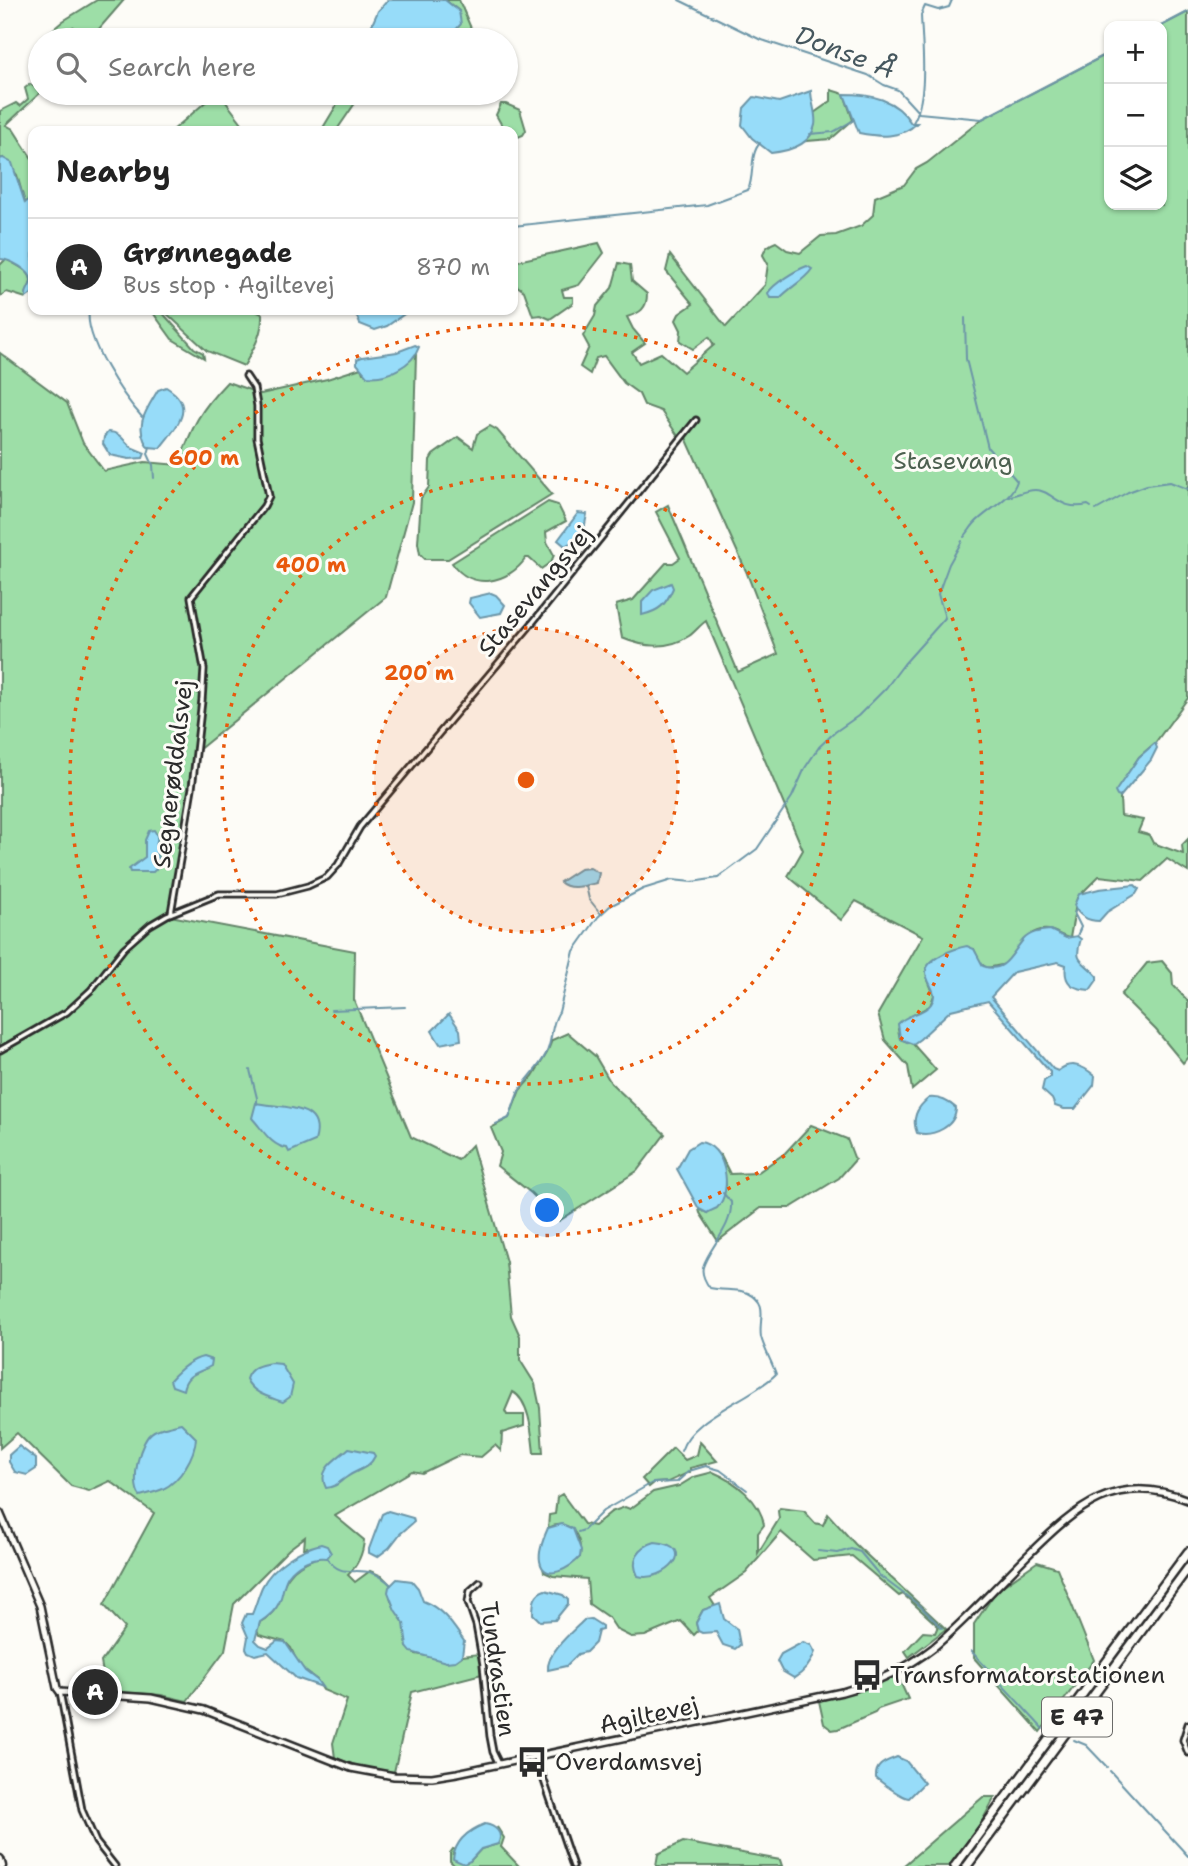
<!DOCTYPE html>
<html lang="en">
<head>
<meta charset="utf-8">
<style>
  :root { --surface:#fff; --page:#f6f6f6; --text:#222; --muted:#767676; --line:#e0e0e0; --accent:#2b2b2b }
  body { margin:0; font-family:"Shantell Sans",sans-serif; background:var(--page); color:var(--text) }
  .controls { position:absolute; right:21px; top:21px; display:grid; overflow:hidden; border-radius:14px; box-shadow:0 2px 5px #0004 }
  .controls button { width:63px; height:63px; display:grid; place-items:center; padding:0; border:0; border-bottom:2px solid var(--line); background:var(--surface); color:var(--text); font:35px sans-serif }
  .you { position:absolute; left:548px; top:1211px; width:24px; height:24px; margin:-18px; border:5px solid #fff; border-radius:50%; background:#1a73e8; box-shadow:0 0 0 10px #1a73e833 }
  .badge { display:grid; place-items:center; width:46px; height:46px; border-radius:50%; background:var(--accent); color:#fff; font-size:23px; font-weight:700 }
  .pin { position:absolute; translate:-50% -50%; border:4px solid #fff; box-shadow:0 2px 7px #0006 }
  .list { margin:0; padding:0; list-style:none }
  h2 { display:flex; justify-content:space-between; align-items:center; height:91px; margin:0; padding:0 28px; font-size:30px }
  h2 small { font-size:23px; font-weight:400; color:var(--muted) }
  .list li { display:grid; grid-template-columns:46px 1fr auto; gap:21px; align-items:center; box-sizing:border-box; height:98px; padding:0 28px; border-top:2px solid var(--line) }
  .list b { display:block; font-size:26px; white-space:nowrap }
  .list p { margin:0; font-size:23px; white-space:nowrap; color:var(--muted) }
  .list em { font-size:23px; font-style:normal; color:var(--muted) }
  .icon { flex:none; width:38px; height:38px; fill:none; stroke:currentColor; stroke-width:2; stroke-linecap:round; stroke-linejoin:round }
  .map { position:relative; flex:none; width:1188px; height:1866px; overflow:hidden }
  .search { position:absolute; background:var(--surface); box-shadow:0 2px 5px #0004; left:28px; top:28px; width:490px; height:77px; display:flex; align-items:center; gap:18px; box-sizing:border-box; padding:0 24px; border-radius:38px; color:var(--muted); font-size:26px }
  .panel { position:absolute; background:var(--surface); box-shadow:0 2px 5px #0004; left:28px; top:126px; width:490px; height:189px; border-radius:14px }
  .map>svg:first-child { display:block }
  .green { fill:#9ddea7; stroke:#648469; stroke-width:2 }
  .water { fill:#97dcf9; stroke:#6c95a7; stroke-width:2 }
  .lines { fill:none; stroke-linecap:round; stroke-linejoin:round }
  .stream { stroke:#6c95a7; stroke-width:2 }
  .street-casing { stroke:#2b2b2b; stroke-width:9 }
  .secondary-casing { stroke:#2b2b2b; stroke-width:10 }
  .primary-casing { stroke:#2b2b2b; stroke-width:11 }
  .highway-casing { stroke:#2b2b2b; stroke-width:12 }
  .street { stroke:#fdfcf7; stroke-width:3.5 }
  .secondary { stroke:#fdfcf7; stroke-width:5 }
  .primary { stroke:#fdfcf7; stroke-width:6 }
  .highway { stroke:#fdfcf7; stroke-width:7 }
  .ring { fill:none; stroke:#e8590c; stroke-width:3.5; stroke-dasharray:3.5 7 }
  .labels { text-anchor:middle; stroke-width:6; stroke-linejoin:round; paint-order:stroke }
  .shield { fill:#fdfcf7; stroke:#6a6a68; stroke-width:2 }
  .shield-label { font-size:23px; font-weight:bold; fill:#2b2b2b }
  .park-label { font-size:24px; fill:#4d6150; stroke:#fdfcf7 }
  .street-label { font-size:24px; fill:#2b2b2b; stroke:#fdfcf7 }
  .poi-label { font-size:24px; fill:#2b2b2b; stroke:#fdfcf7; text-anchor:start }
  .water-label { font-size:26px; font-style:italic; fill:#46575e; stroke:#fdfcf7 }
  .centre { fill:#e8590c; stroke:#fdfcf7; stroke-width:3.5 }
  .ring-label { font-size:21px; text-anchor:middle; font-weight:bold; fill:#e8590c; stroke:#fdfcf7; stroke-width:6; stroke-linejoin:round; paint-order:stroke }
</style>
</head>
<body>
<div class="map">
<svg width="1188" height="1866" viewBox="0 0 1188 1866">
  <rect width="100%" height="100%" fill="#fdfcf7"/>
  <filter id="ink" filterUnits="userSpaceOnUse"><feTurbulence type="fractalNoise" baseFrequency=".0143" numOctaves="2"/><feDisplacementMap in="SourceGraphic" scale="14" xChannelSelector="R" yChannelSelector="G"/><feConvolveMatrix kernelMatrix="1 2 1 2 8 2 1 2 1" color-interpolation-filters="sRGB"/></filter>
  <g filter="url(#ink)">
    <g class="green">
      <polygon points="97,0 124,0 91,38 94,40 80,40 73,27 65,35 67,40 47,40 44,37 63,21"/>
      <polygon points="445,0 459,0 476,40 407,40 424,35 439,35 459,11"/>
      <path d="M1188,12V698L1155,743L1139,757L1116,792L1120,797L1121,816L1143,820L1138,832L1149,835L1153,843L1183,854L1182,845L1188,839V872L1167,859L1143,881L1099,876L1077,898L1070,938C1062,937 1056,931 1049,930C1026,927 1019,951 1006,964L987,968L980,963L974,949C953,952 945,952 928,966V980L934,995L930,1006L913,1015L898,1029L900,1039L913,1044L936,1070L912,1090L908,1066L885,1040L878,1014L923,936L856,901L841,920L788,876L803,850L706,621C700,625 695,632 689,636C668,650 643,647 622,638L616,605L633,600L666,563H673L680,558L656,512L668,505L738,672L778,654L746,571L683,431L678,436L661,411L644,405L639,394L624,383L604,356L596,358L590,374L580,367L589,347L583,336L595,316L597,306L612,288L619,263L630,265L632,281L647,294C647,309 640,313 627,317L633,329L645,343L632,352L639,363L661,353L683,372L714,345L709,337L693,349L680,341L681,330L676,320L679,314L693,304L666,271L670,255L726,327L765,285L768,264L763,255C764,248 770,244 776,242L787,250L800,253L821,236L836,235L861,226L873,215L875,197L904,185L916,169L927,163L982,119L1109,53V205H1162L1161,26Z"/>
      <polygon points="30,84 36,88 40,85 40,93 6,125 13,129 33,160 33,195 25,203 17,175 3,158 0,159 0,111 16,103 20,106 28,99 25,88"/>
      <polygon points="831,90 844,94 853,120 831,139 806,141 815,124 814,113 831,101"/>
      <polygon points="216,93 219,93 248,131 172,131"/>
      <polygon points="344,93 362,93 336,131 321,131"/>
      <polygon points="501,104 506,104 520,110 526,130 523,135 513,139 513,131 505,131 496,115"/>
      <polygon points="599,243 604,253 579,285 562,290 564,297 573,297 573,303 550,319 541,315 533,316 524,291 513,283 513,262"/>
      <path d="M6,259C13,264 33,271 31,282C30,289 25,290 26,298L7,292L0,296V265Z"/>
      <polygon points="151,310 160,310 194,348 203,353 204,358 172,339"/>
      <path d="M163,310H254L262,314C263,334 253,349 244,366L207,351Z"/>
      <path d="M0,353L67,403L83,443L104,471L145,462L178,465C193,426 198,412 227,382L261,394L327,379L361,368L363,373C384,373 402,372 416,354L412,502L386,597L197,751L170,916L355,951L354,1000L411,1137L458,1160L472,1145L506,1262L511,1316L520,1336V1360L535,1384L540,1408L543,1453H534C532,1436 530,1401 513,1392L505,1411L507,1415H524V1426L502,1433L501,1451L495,1445L481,1457L459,1455L422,1473L412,1471L335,1516L364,1540C363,1555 358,1565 348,1575L355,1582L370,1571L382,1576L391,1585C386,1599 397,1611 404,1623C408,1629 406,1640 407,1647L416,1654L455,1661L462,1656L479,1654L482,1674L412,1692L394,1772L361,1767L335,1758L333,1743L347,1700L323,1690L317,1680L305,1671L297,1662L291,1648L285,1642L259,1635L257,1631L260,1622C286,1607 275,1594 289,1576C296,1566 306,1562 317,1557L307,1547L304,1549L305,1537L289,1549L234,1604L225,1650L187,1701L161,1695L106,1691L101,1662L125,1628L104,1605L154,1513L110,1481L89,1491L71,1486L17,1433L0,1448Z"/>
      <polygon points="490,426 497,430 552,494 448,559 425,559 420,554 418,543 421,498 429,487 430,460 433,455 458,437 473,448 477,434"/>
      <path d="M548,502L558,505L566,521L546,532L547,542L554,555L551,562L541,569L529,558H526C508,584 471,591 452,563Z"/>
      <polygon points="1162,961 1172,973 1173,985 1188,1001 1188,1057 1183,1063 1156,1030 1121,995 1147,963"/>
      <polygon points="568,1033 595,1056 611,1083 665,1134 637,1171 559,1221 531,1193 497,1166 501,1152 491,1128 509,1118 520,1090 533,1076 547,1053 552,1040"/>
      <polygon points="811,1125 847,1139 855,1160 839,1178 790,1208 761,1208 718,1241 700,1213 699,1209 707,1213 726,1185 720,1154 730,1174 757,1173 785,1153"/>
      <polygon points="700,1442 717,1461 690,1468 690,1472 668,1482 654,1483 649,1487 642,1479 673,1448 685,1460 697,1455"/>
      <path d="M713,1472C735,1481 761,1501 764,1525L758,1533V1553L779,1519L778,1511L780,1508L804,1511L815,1523L823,1525L828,1514L855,1544L946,1629L909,1657L905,1651L923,1632L935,1633L938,1626L903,1594L899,1596L852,1556L813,1560L781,1532L746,1573L710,1598L715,1606L703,1610L696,1623L698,1631L694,1635L681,1621L645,1636L631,1637L617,1630L609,1618L589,1604L587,1579L553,1576L544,1572L543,1568L550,1572L580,1557C582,1536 570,1517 548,1528L549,1515L555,1514L557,1497L562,1494L584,1524L594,1526L611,1512L625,1507L630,1509L653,1492L679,1486L694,1477Z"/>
      <polygon points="1037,1562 1057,1568 1094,1660 1040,1732 974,1658 974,1624 997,1590"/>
      <polygon points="893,1677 899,1679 908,1699 878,1709 875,1713 838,1729 832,1730 824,1724 819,1701 870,1687"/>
      <polygon points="983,1797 995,1797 981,1823 949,1866 903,1866"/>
      <polygon points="497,1827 504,1838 501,1847 519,1866 455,1866 450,1861 450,1853 453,1849 456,1850 453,1854 470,1861 481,1849 498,1844 500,1835"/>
      <polygon points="683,1842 780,1860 782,1866 656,1866 658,1854"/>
    </g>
    <g class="water">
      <polygon points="388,0 445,0 459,11 461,24 454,32 439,35 424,35 407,40 365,40 378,11"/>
      <path d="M811,91C811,101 817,115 815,125C811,145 789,151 771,153L752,138L742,125L744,108L754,97L779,102Z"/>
      <path d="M844,94C871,94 896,99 911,123H917C901,139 879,137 859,133Z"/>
      <path d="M3,158L12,163L25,203L33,195V293L26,298C25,290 29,289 31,282C33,271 9,259 0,259V159Z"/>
      <path d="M807,266L812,269C805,280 789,288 780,298H770L768,293C773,284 796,270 807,266Z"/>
      <polygon points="358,310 410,310 387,326 375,330 360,324 356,315"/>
      <path d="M415,345L419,347C413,365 386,379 367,376L357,364V359L362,357L397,352Z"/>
      <path d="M166,387C197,406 178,425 160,448L148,447C133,426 147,409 158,390Z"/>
      <path d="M108,432C122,432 123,442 133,448C137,450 141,451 145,453L143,458L129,459L110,455L103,444L104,437Z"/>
      <polygon points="578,513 587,514 583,535 565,546 558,540"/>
      <path d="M671,583L673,588C666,605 659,611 642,615V602L653,590Z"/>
      <polygon points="491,593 496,595 505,605 501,613 480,617 469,603 470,598"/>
      <polygon points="1155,743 1157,748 1151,760 1120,797 1117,796 1115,792 1139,757"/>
      <path d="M154,830C160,838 156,841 156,850C156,856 160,859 160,865L153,872H130L129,869L145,857V840L149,831Z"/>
      <path d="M590,868L599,873L597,883C584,886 569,891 560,882L580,869Z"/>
      <path d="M1135,885L1139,889L1136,894L1107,912L1099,921C1088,921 1078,916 1074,905L1079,894L1099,889Z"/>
      <path d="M1050,930L1066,938L1077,936L1081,939C1073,964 1083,959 1097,976V980L1090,990C1073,989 1063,984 1066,965L1058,962L1014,972L991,997L1053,1069L1058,1071C1070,1060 1084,1066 1095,1076L1094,1085L1075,1109H1064L1055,1106L1052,1099L1042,1090L1044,1081L1050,1077V1072L988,1001L951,1010L920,1039L913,1044L900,1039L898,1024C907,1013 923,1015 931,1004C940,992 926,984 926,972C926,958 956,948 967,946L974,949L983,966C1005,974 1011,954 1023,940C1030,932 1040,931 1050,930Z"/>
      <polygon points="449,1014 460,1030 461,1040 440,1044 432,1031"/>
      <path d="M929,1098C939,1097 949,1102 956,1108C956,1126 934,1137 917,1133C911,1118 917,1107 929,1098Z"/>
      <path d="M256,1103C277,1108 327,1102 315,1141L289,1152L287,1148C271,1146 263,1130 252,1118Z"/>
      <path d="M699,1142C726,1144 734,1191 717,1208C715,1209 708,1212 707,1213L699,1209L677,1169L688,1149Z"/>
      <path d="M203,1357L212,1360L211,1366C197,1374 186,1373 183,1390L172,1386L170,1380C179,1370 190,1360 203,1357Z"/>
      <path d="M271,1363L281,1364L293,1384L290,1397L283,1402C269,1397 253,1394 246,1379C250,1367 259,1365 271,1363Z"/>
      <path d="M181,1423L196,1438C195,1456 180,1481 163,1489C156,1492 148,1494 140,1496C130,1483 139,1439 154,1431C162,1427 172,1425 181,1423Z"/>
      <polygon points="19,1446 36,1459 36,1469 27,1475 15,1472 9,1462 9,1455"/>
      <path d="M349,1448L373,1453L375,1456C369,1469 358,1469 347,1477C339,1482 337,1487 326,1488C316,1469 337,1459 349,1448Z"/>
      <polygon points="388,1511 413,1518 414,1522 400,1534 389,1548 377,1557 369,1553 369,1549 382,1514"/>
      <path d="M562,1524L573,1529L581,1550L580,1557C572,1567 544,1584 540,1561C538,1552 544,1537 548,1528Z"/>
      <path d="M655,1542C701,1546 665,1583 638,1576C630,1560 638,1547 655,1542Z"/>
      <path d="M321,1544L327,1546L331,1553L327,1558C313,1556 297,1564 288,1576C283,1584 283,1594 279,1603C275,1612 268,1617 260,1622L255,1640L260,1645L268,1648L277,1641L285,1642L305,1671L317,1680L322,1687L296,1678L268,1652L255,1655L248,1652L246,1648L248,1637L242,1623L246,1614H252C256,1605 258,1596 262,1587C272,1566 300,1549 321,1544Z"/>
      <path d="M397,1579L412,1581L418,1588L423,1601C443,1609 452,1624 464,1641L462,1656L455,1661L446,1662L411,1652L407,1647L404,1623L395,1610L388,1592L389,1587Z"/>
      <path d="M545,1590L563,1595L568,1600V1604L555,1620L540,1621L533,1614C533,1603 534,1593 545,1590Z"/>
      <polygon points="720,1604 724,1619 737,1629 740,1645 735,1649 723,1645 716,1632 702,1633 698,1631 696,1623 703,1610"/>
      <path d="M591,1619L602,1626V1630L598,1631L595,1643L586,1652L578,1654L566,1666L548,1670C546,1653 573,1631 584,1620Z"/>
      <path d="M803,1642L811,1645L815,1652C811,1664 805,1672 794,1678L782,1671L777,1661L781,1654Z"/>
      <path d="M897,1757L906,1761L924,1783L909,1798C902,1798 881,1782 876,1778C875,1764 885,1762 897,1757Z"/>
      <path d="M485,1824C495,1826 504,1832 498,1844L481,1849L470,1861L464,1864L453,1859C455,1841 469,1830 485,1824Z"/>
    </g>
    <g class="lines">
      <g class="stream">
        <polyline points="679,0 759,39 868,75 884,85 898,90 919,113 982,119 1109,53"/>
        <polyline points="1161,26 1188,12"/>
        <path d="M912,124C929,99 922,45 921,15L925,6L938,10L949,7L952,0"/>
        <polyline points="810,134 833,132 854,120"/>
        <path d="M513,226L707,205L748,190C755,175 749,155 760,143"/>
        <path d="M89,310C84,339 123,396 142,417"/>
        <polyline points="150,447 148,454 153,465 154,478"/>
        <path d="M1007,497C1016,495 1026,490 1035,490C1053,490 1059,512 1088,505L1091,507"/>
        <polyline points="1096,510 1128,492 1147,485 1170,482 1188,489"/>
        <path d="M964,537C968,533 971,527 975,523C988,509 1011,500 1017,481L988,448L966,359L965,318"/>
        <polyline points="586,886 589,899 601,914"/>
        <polyline points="1076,910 1074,913 1081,927 1077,936"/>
        <polyline points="331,1010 405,1007"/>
        <polyline points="250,1070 257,1098 257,1104"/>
        <path d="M496,1124L509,1118C513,1109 515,1099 519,1091C527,1078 539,1068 546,1054C553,1040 550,1025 559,1012L574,951L598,917L610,906L643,889L672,880L692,882L718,878L757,849L792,797L805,768L819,747L835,732L858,716L886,688L904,664L945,618L938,594L949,564L962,541"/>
        <path d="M681,1451C692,1416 752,1399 776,1374C772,1362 764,1349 761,1337C758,1319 770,1304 748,1293C738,1288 722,1291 710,1288C706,1283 701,1274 703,1267C709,1247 733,1227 731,1202L723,1193"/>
        <polyline points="578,1532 584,1530 603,1511 652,1483 677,1482 689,1471 706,1466 720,1470 747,1490"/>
        <polyline points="818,1551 838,1553 851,1549 860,1552 880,1576 920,1606 942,1628"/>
        <path d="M327,1558C345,1585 363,1557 391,1585"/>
        <polyline points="971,1651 1043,1729"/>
        <polyline points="1074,1740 1086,1745 1107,1767"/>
        <polyline points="1110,1771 1188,1856"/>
      </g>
      <defs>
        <g id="street">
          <polyline points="171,913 192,788 202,700 204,669 191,597 264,506 269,496 257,438 257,406 254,388 246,376"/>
          <polyline points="0,1050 67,1012 91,990 124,948 150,925 167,915 219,894 277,894 308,886 327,877 338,865 360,827 529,627 696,420"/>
          <polyline points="480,1582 470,1591 468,1602 476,1625 483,1664 490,1736 493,1752 499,1764"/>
          <polyline points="60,1692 82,1810 96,1842 115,1866"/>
          <polyline points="1188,1724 1183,1740 1188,1753"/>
          <polyline points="536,1757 573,1866"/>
        </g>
        <path id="secondary" d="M0,1513L40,1606L57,1688L60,1692L151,1698L204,1710L351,1768L394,1776L432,1777L457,1773L842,1692C875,1683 906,1669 933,1648C967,1620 997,1585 1029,1554C1077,1507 1116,1471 1188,1500"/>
        <polyline id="primary" points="0,1859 2,1866"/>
        <g id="highway">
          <polyline points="955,1866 1188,1552"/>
          <polyline points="967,1866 1188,1568"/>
        </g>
      </defs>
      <use href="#street" class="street-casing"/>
      <use href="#secondary" class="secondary-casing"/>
      <use href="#primary" class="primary-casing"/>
      <use href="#highway" class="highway-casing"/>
      <use href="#street" class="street"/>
      <use href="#secondary" class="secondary"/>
      <use href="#primary" class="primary"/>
      <use href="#highway" class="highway"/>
    </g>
  </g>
  <circle cx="526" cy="780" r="152" fill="#e8590c" fill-opacity=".12"/>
  <g class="ring">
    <circle cx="526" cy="780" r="152"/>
    <circle cx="526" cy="780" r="304"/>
    <circle cx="526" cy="780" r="456"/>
  </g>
  <defs>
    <symbol id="bus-bare" viewBox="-9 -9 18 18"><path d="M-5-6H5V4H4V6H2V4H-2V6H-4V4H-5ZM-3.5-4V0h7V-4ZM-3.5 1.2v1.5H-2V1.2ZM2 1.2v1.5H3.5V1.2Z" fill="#2b2b2b" stroke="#fdfcf7" stroke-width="2.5" paint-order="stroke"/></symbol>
  </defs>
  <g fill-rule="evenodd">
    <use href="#bus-bare" x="845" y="1653" width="44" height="44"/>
    <use href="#bus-bare" x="510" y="1740" width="44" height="44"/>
  </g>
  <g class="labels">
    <rect class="shield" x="1042" y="1697.5" width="70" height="39" rx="5"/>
    <g class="shield-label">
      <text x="1077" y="1725">E 47</text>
    </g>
    <g class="park-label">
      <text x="953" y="469">Stasevang</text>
    </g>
    <g class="street-label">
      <text transform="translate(535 591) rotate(-50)" y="8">Stasevangsvej</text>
      <text transform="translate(173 774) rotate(-83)" y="8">Segnerøddalsvej</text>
      <text transform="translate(498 1669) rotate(82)" y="8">Tundrastien</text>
      <text transform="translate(649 1715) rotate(-12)" y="8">Agiltevej</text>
    </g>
    <g class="poi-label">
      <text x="890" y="1683">Transformatorstationen</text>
      <text x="555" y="1770">Overdamsvej</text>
    </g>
    <g class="water-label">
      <text transform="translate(845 52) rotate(21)" y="9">Donse Å</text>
    </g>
  </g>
  <circle cx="526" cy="780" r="10" class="centre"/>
  <g class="ring-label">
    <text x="204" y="465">600 m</text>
    <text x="311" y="572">400 m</text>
    <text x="419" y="680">200 m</text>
  </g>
</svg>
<div class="controls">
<button>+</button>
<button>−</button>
<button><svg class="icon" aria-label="layers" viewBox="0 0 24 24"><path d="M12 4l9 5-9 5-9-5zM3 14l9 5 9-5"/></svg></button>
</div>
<div class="you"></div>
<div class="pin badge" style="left:95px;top:1692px">A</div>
<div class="search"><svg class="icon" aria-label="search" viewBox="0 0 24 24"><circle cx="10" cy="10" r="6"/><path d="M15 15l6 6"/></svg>Search here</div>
<section class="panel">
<h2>Nearby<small></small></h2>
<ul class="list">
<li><span class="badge">A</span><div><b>Grønnegade</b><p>Bus stop · Agiltevej</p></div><em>870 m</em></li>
</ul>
</section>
</div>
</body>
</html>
